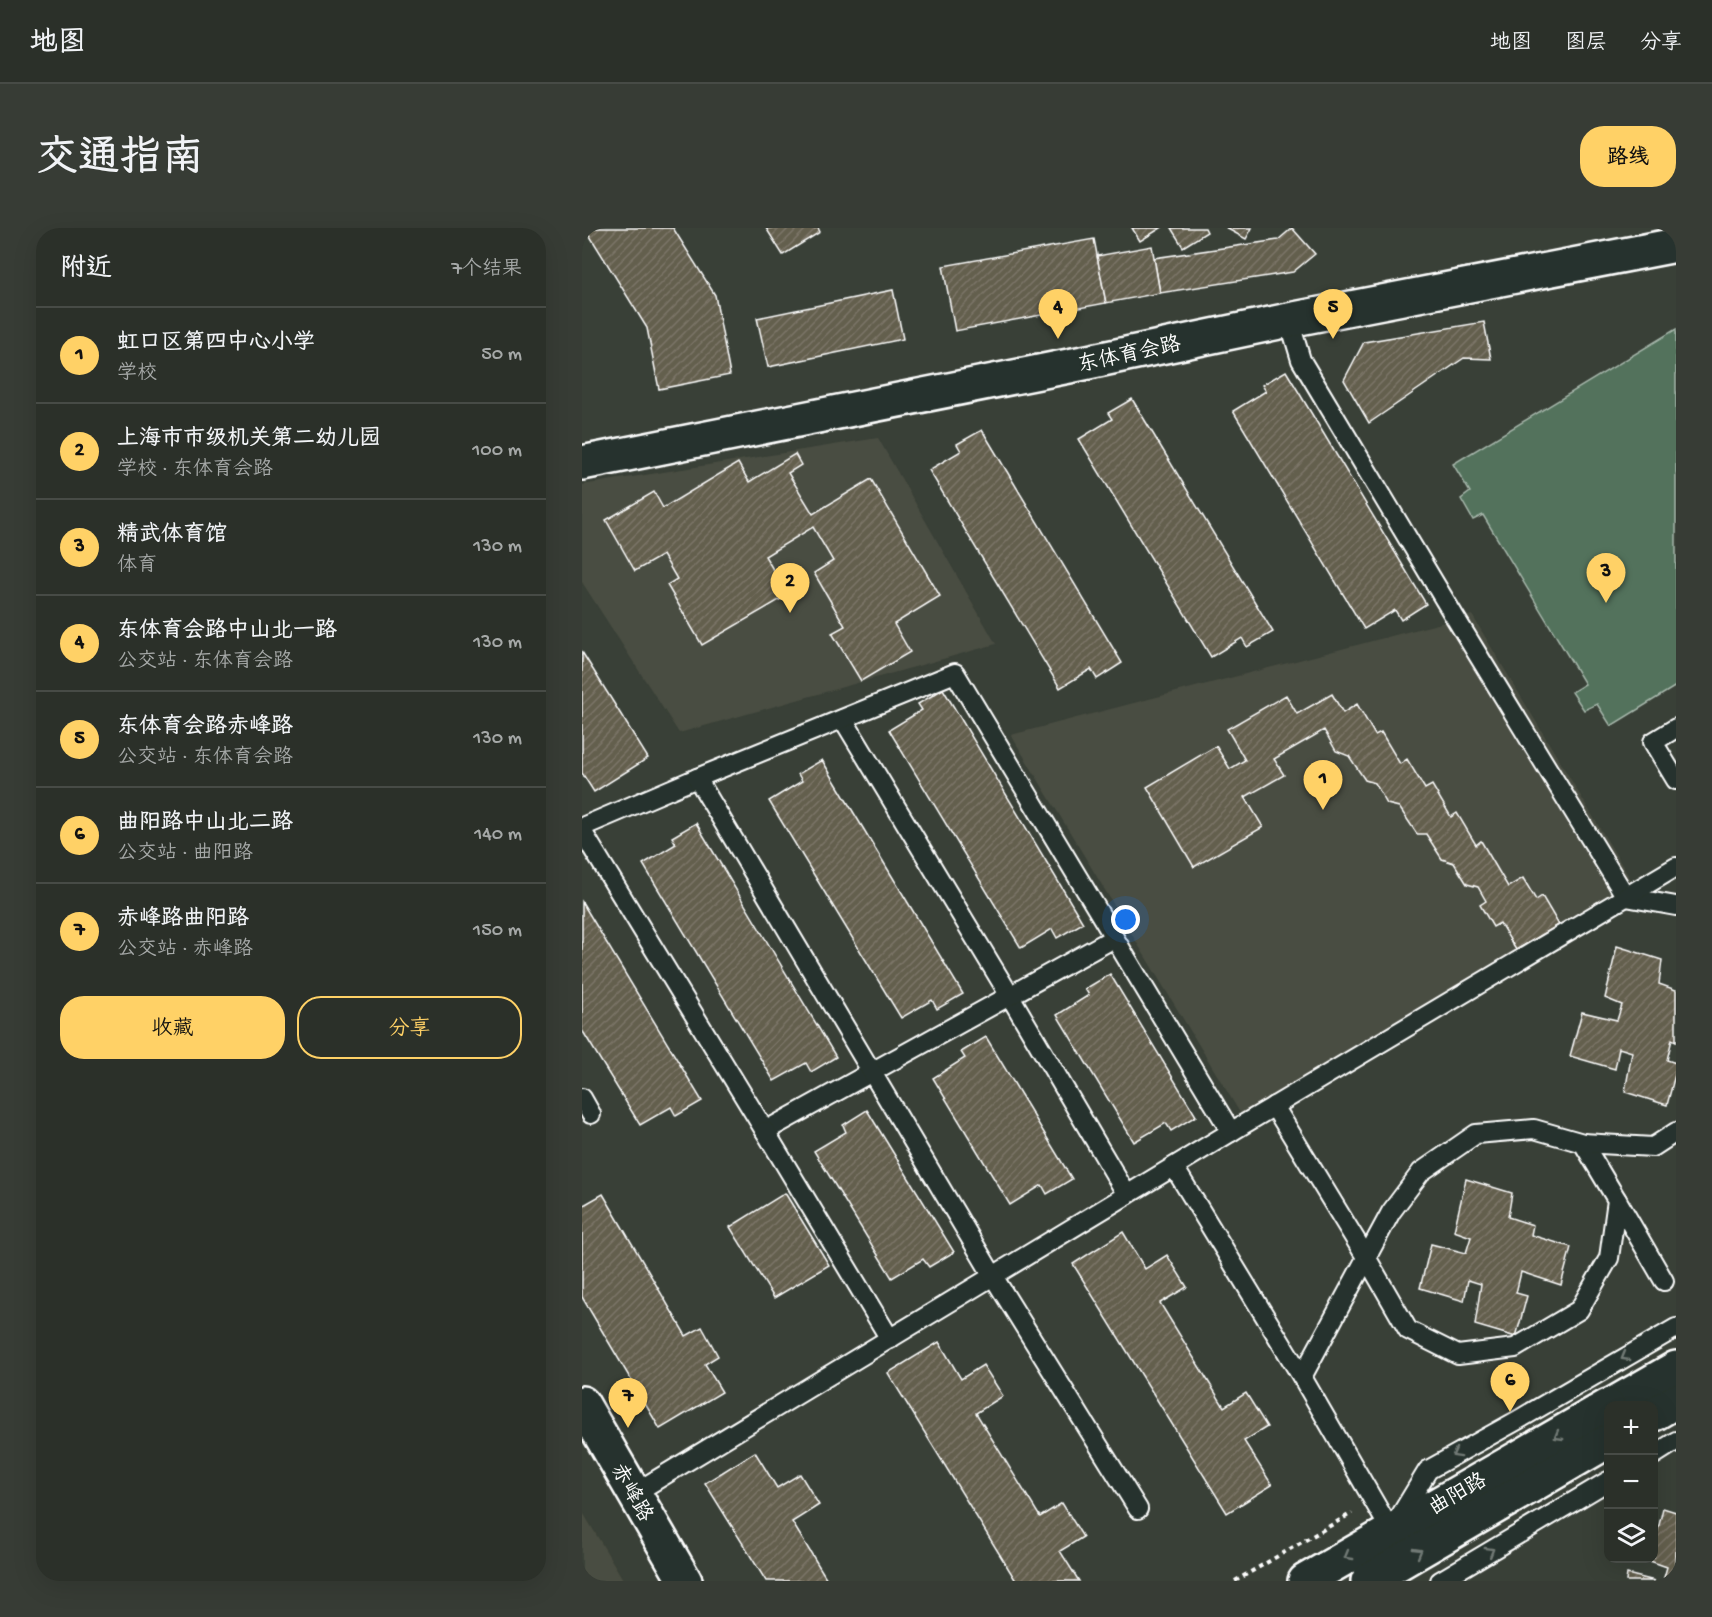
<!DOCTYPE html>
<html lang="zh">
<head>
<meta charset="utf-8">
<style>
  :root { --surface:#2b3029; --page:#373c35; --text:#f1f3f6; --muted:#a6a9a8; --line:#474b46; --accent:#ffd166 }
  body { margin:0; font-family:"Gochi Hand","LXGW WenKai TC",sans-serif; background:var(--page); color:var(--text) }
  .controls { position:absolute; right:18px; bottom:18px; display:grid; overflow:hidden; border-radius:12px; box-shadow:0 6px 24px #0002 }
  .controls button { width:54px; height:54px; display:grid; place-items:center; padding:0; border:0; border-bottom:2px solid var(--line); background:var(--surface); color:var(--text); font:30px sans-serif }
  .you { position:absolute; left:544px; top:692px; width:21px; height:21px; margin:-15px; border:4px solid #fff; border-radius:50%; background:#1a73e8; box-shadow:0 0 0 9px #1a73e833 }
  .badge { display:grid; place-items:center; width:39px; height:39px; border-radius:50%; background:var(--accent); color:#111; font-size:20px; font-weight:700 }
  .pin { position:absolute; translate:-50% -50px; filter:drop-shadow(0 2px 3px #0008) }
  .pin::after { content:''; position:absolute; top:32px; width:21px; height:18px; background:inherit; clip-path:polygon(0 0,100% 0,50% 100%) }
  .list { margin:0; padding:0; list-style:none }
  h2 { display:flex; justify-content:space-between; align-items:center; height:78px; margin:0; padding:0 24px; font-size:26px }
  h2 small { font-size:20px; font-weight:400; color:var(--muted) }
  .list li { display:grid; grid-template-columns:39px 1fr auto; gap:18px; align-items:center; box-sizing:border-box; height:96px; padding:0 24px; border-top:2px solid var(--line) }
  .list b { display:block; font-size:22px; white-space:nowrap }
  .list p { margin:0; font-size:20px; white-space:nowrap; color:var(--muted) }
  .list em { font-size:20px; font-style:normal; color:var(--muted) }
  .actions { display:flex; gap:12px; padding:18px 24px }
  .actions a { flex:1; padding:14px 0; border:2px solid var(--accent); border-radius:24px; text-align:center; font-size:21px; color:var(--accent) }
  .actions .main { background:var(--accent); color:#111 }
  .icon { flex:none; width:33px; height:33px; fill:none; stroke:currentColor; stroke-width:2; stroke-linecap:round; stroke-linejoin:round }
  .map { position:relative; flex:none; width:1094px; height:1353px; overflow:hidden; border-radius:24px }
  header { display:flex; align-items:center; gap:36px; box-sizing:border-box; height:84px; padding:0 30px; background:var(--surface); border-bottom:2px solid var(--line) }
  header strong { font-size:28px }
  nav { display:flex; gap:33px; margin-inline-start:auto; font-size:21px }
  .intro { display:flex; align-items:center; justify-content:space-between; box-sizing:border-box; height:144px; padding:0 36px }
  h1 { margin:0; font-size:42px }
  .button { padding:15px 27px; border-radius:24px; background:var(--accent); color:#111; font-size:21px; font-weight:700 }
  main { display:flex; gap:36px; padding:0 36px }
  aside { flex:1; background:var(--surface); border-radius:24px; box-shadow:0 6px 24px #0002 }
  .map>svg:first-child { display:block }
  .built { fill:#4a4d42 }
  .park { fill:#52725b; stroke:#a8b8ad; stroke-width:1.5 }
  .building { fill:url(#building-hatch); stroke:#fff; stroke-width:1.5 }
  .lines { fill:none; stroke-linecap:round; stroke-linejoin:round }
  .service-casing { stroke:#fff; stroke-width:22 }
  .tertiary-casing { stroke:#fff; stroke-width:38 }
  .primary-casing { stroke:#fff; stroke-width:38 }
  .path { stroke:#fff; stroke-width:4; stroke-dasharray:4.5 4.5; stroke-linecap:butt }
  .service { stroke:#26332d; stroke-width:18 }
  .tertiary { stroke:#26332d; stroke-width:33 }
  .primary { stroke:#26332d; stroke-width:33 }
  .oneway { stroke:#727a76 }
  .labels { text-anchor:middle; stroke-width:4.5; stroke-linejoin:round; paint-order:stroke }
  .street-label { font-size:21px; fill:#fff; stroke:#26332d }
</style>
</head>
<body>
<header>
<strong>地图</strong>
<nav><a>地图</a><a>图层</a><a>分享</a></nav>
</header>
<div class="intro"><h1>交通指南</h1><a class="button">路线</a></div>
<main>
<aside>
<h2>附近<small>7个结果</small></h2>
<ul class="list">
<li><span class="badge">1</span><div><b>虹口区第四中心小学</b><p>学校</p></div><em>50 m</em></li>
<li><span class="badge">2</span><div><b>上海市市级机关第二幼儿园</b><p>学校 · 东体育会路</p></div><em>100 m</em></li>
<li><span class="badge">3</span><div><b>精武体育馆</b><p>体育</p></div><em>130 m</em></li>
<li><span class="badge">4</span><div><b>东体育会路中山北一路</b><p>公交站 · 东体育会路</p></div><em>130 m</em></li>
<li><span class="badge">5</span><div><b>东体育会路赤峰路</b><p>公交站 · 东体育会路</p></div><em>130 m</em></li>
<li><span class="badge">6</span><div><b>曲阳路中山北二路</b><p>公交站 · 曲阳路</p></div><em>140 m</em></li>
<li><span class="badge">7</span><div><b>赤峰路曲阳路</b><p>公交站 · 赤峰路</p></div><em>150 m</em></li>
</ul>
<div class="actions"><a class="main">收藏</a><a>分享</a></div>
</aside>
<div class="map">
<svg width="1094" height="1353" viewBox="0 0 1094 1353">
  <defs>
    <pattern id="building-hatch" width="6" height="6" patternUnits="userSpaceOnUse" patternTransform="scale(1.5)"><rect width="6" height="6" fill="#645e4d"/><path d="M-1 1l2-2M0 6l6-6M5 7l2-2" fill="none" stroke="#7b7668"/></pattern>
  </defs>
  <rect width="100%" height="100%" fill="#394037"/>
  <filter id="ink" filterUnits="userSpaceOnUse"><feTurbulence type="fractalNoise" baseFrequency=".0167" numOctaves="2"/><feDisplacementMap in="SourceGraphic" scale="12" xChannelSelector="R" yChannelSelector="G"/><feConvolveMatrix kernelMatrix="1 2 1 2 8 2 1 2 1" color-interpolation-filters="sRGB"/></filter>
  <g filter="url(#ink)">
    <g class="built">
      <polygon points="296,210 414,416 97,505 0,354 0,257"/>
      <polygon points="890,387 1052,657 660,888 429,507"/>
      <polygon points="0,1283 42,1353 0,1353"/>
    </g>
    <polygon class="park" points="1094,101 1094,458 1029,498 1015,476 1002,482 990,464 1003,456 901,287 891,292 879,271 888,264 871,236"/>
    <g class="building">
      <polygon points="3,0 91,0 133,67 148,147 77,161 65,100"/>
      <polygon points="184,0 236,0 238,4 201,27"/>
      <polygon points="550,0 579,0 558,13"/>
      <polygon points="589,0 623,0 625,4 601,19"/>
      <polygon points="644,0 670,0 664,11"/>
      <polygon points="710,0 733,26 711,44 578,65 572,30 696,12"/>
      <polygon points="512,11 524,75 373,103 361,38"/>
      <polygon points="570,18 578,65 524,75 515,28"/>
      <polygon points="311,62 321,111 186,139 175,90"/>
      <polygon points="902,94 909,131 882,130 787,195 762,152 782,114"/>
      <polygon points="704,143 844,376 819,392 813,382 782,401 651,183 684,163 680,157"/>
      <polygon points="550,171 691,404 665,419 660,410 629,429 497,211 530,191 526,185"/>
      <polygon points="400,202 540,435 515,451 509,441 478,460 347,242 379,223 375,216"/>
      <polygon points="213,226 219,237 206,245 231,286 289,251 358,368 312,396 328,424 279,453 250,405 263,398 232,345 251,333 231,299 183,328 206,367 120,417 85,357 95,351 81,327 53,343 24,292 72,264 81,280 156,235 167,254"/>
      <polygon points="0,424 66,530 12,564 0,545"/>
      <polygon points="361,461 501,695 475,710 470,701 439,720 307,502 340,482 336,476"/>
      <polygon points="750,466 761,485 775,476 793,507 799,504 818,536 825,531 843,561 850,557 869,589 875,585 894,617 899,613 926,659 941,650 954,672 960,668 977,697 934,722 918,695 911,699 898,677 904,673 896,659 885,656 872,635 860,631 844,606 835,606 817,579 805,576 793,555 783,552 767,528 754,523 742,502 692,531 702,547 663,569 681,599 612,639 565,559 634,518 648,541 663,532 645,501 704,467 715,486"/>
      <polygon points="240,532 381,766 355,781 350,772 319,790 187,573 220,553 216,546"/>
      <polygon points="114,595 254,829 229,844 224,835 192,853 61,636 94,616 90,609"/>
      <polygon points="0,674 120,873 94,888 89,879 58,897 0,802"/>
      <polygon points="1035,718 1080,732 1077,756 1094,762 1094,813 1090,811 1085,832 1094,835 1094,843 1085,877 1043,864 1050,824 1037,820 1033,841 988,828 1000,784 1035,792 1040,777 1023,770"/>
      <polygon points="528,746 614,888 589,903 584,895 552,914 475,787 507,767 503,761"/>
      <polygon points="404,809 490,951 465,966 460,957 428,977 351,850 383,830 379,824"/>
      <polygon points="285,882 372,1024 347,1039 341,1031 310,1050 232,923 264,904 261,897"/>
      <polygon points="884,951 930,965 926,989 951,997 949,1007 989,1019 979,1057 939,1044 934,1065 945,1068 934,1109 893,1097 899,1056 886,1052 882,1073 838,1060 849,1016 884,1025 889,1009 872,1003"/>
      <polygon points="203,965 247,1037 192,1070 148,999"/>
      <polygon points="21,966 104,1108 120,1099 136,1128 123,1136 140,1164 78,1201 0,1069 0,978"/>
      <polygon points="541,1004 563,1041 585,1027 605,1059 578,1075 642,1179 664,1165 685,1199 662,1213 690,1257 645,1285 491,1036"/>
      <polygon points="357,1114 379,1151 401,1137 421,1168 394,1185 458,1289 480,1275 501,1309 478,1323 497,1353 434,1353 306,1145"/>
      <polygon points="173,1224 195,1260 218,1246 237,1277 210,1294 246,1353 184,1353 123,1255"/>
      <polygon points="1081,1280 1094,1284 1094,1353 1081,1353 1085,1339 1068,1333 1069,1330 1072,1330 1072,1319"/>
      <polygon points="1045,1346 1073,1353 1044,1353"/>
    </g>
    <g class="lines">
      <defs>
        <g id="service">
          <polyline points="707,92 719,132 874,391 1044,669 1094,678"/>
          <polyline points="261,491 428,768 545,967"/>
          <polyline points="1094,500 1071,514 1094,552"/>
          <polyline points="0,599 115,550"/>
          <polyline points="0,603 183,903 532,710"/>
          <polyline points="0,870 9,886"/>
          <polyline points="692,878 784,1029 826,1102 876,1127 933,1120 997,1082 1027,1030 1035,972 1001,915 952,901 894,906 839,944 809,984 720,1149 809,1303 846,1242 936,1192 1094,1100"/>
          <polyline points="183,903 308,1111"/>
          <polyline points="1001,915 1071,919 1094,904"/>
          <polyline points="592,939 720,1149"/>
          <polyline points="1035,972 1082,1053"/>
          <polyline points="1072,1227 1094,1213"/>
          <polyline points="51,1266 662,896 1094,639"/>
          <polyline points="556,1281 411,1048 115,550 373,445 649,904"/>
          <polyline points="858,1353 1026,1253"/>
        </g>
        <g id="tertiary">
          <polyline points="0,235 487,138 707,92 1094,17"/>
          <polyline points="0,1175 103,1353"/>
        </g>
        <g id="primary">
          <polyline points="1028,1178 1094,1140"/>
          <polyline points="1072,1186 1094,1173"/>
          <polyline points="723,1353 1026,1178"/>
          <polyline points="786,1353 1026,1213"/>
        </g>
      </defs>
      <use href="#service" class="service-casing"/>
      <use href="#tertiary" class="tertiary-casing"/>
      <use href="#primary" class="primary-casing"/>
      <polyline class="path" points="653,1353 770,1285"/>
      <use href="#service" class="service"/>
      <use href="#tertiary" class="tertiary"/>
      <use href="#primary" class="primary"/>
    </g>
    <defs><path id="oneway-chevron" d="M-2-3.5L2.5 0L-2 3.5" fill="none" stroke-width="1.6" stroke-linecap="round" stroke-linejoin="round" transform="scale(1.5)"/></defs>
    <g class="oneway">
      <use href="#oneway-chevron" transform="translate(1043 1129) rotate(150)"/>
      <use href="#oneway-chevron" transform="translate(976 1208) rotate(150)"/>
      <use href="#oneway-chevron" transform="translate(874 1226) rotate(151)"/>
      <use href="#oneway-chevron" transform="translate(908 1323) rotate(-31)"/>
      <use href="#oneway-chevron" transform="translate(836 1324) rotate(-30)"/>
      <use href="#oneway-chevron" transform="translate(766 1328) rotate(150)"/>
    </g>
  </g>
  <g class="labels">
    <g class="street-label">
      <text transform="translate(547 125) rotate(-12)" y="7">东体育会路</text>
      <text transform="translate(51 1264) rotate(61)" y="7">赤峰路</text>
      <text transform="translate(875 1265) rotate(-30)" y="7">曲阳路</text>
    </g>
  </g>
</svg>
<div class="controls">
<button>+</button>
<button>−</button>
<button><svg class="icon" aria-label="layers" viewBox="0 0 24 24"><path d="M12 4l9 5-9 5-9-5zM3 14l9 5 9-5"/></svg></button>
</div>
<div class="you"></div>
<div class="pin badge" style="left:741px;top:582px">1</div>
<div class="pin badge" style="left:208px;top:385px">2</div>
<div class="pin badge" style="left:1024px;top:375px">3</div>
<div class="pin badge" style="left:476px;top:111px">4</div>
<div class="pin badge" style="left:751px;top:111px">5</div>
<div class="pin badge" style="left:928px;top:1184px">6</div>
<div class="pin badge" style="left:46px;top:1200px">7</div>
</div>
</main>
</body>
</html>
